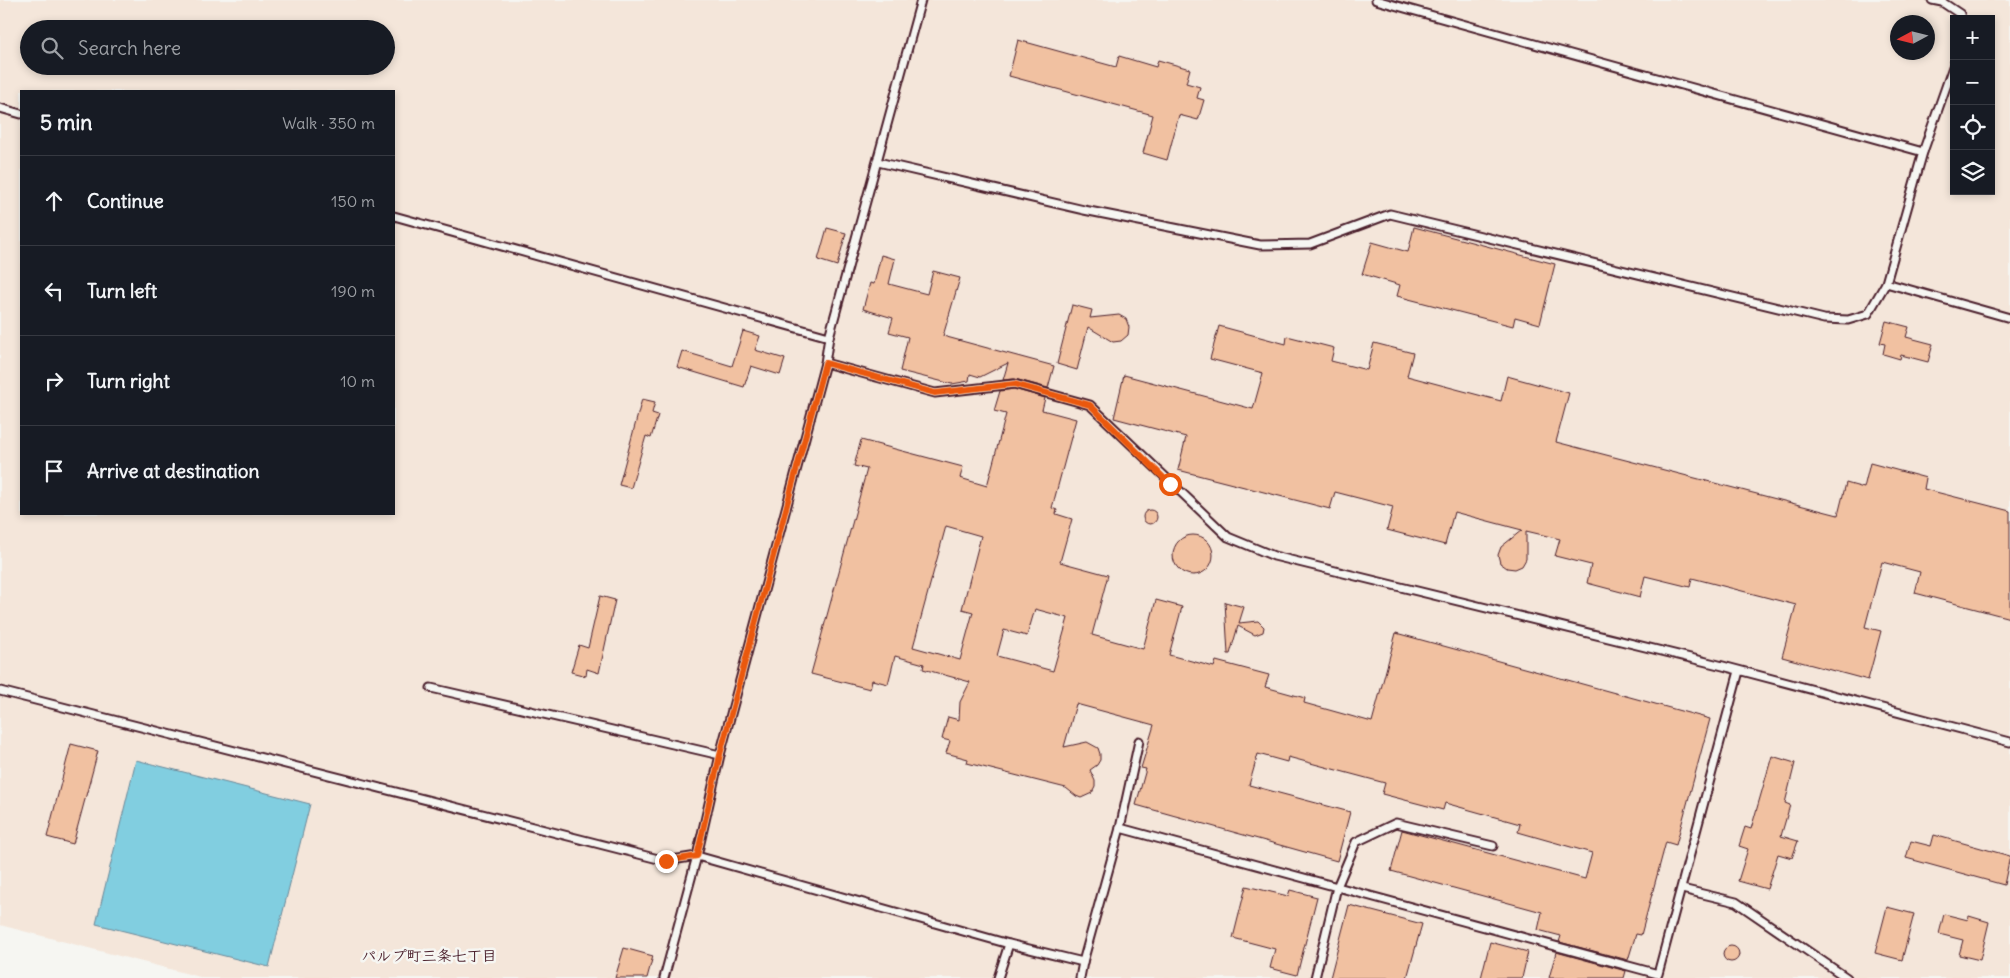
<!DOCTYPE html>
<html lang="en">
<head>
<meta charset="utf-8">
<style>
  :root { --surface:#171b24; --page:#242831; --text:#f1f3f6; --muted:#9ea1a6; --line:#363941 }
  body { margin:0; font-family:Delius,"Klee One",sans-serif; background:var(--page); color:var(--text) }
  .controls { position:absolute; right:15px; top:15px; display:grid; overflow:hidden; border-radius:0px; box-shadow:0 2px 8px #0003 }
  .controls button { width:45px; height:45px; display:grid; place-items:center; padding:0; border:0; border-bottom:1px solid var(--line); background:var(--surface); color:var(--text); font:25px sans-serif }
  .compass { position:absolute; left:1890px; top:15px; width:45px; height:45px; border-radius:50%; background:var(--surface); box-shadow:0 2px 8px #0003; rotate:263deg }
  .stop { position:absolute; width:15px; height:15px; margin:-11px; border:4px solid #ea580c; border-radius:50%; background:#fff }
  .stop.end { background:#ea580c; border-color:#fff; box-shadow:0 1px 5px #0008 }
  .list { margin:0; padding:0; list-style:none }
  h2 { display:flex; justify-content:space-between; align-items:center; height:65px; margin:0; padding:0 20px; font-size:21px }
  h2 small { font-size:16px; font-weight:400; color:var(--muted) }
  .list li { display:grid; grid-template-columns:32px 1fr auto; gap:15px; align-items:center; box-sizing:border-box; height:90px; padding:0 20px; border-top:1px solid var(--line) }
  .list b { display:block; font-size:19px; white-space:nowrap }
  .list em { font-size:16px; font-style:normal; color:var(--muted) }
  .icon { flex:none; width:28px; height:28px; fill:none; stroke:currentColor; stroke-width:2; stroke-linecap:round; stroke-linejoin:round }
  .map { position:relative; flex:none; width:2010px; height:978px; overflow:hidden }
  .search { position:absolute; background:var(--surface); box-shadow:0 2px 8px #0003; left:20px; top:20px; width:375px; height:55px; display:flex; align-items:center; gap:12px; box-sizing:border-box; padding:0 18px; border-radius:28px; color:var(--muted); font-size:19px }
  .panel { position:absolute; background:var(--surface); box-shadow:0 2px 8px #0003; left:20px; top:90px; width:375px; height:425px; border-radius:0px }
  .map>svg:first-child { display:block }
  .built { fill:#f4e6da; fill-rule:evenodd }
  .water { fill:#81cee0; stroke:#6b8898 }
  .building { fill:#f1c1a1; stroke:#4a1f2b; fill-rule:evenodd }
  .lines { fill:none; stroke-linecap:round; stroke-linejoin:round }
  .lane-casing { stroke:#4a1f2b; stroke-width:11 }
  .lane { stroke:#f6f6f2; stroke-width:7 }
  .route { stroke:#ea580c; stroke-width:6 }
  .labels { text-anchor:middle; stroke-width:5; stroke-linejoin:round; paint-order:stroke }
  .neighbourhood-label { font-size:15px; font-weight:bold; fill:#4a1f2b; stroke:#f6f6f2 }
</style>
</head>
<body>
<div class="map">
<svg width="2010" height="978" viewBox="0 0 2010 978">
  <rect width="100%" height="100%" fill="#f6f6f2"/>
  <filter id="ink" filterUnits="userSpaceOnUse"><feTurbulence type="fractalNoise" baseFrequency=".02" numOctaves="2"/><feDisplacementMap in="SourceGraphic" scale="10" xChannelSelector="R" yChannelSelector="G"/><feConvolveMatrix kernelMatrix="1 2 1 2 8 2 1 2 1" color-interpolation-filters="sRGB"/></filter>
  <g filter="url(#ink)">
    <path class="built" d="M0,0H2010V978H204L0,925ZM1954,19H1991V191H1954ZM1898,22H1928V52H1898ZM29,29H386V66H29ZM21,91H394V514H21Z"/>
    <polygon class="water" points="136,760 310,804 269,967 96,924"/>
    <g class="building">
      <polygon points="1018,40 1116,67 1119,56 1156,67 1158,60 1190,69 1186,83 1200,87 1197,98 1204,100 1198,120 1179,115 1167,160 1143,153 1153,115 1009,76"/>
      <polygon points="1414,227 1555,264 1540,324 1515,317 1513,326 1397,296 1400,285 1362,274 1372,242 1408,252"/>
      <polygon points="827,228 846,233 837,266 818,260"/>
      <polygon points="881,255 895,259 889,284 927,294 933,271 960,278 943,336 1054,366 1048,388 1015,379 1003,380 1008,363 980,377 970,374 969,381 952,384 900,371 908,337 889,332 893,318 863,309 870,283 874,284"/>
      <polygon points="1072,305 1092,310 1090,318 1119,315 1126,319 1129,327 1128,335 1121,341 1113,342 1088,327 1077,370 1057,364"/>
      <polygon points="1886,321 1909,327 1906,337 1933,344 1928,362 1901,355 1900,359 1883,354 1885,344 1880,343"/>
      <polygon points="1219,326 1286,344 1287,336 1334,348 1331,361 1367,370 1374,343 1413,353 1407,376 1501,401 1507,376 1569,393 1556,442 1838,515 1846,483 1864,488 1870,463 1926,478 1924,489 2010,511 2010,618 1915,593 1920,572 1882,562 1865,627 1881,631 1868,680 1782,657 1796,605 1692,578 1690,587 1645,576 1640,597 1587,583 1591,565 1555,556 1560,539 1526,531 1526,559 1522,566 1515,569 1507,568 1500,563 1498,555 1501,547 1522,530 1454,512 1445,545 1387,530 1393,507 1335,492 1330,509 1178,470 1186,437 1114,418 1124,375 1253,409 1263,373 1210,359"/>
      <polygon points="743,331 760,336 755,350 785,359 780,375 751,366 744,387 677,367 682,351 732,366"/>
      <path d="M1014,389L1045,398L1042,410L1076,419L1052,508L1057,510L1056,514L1072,519L1060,562L1108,575L1092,635L1143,649L1156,600L1182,607L1169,655L1214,667L1216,661L1269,675L1265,687L1305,698L1304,703L1372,722L1396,633L1710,719L1676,845L1666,842L1641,935L1636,934L1628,960L1559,942L1561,936L1538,930L1542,912L1391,871L1402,830L1585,879L1592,853L1518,832L1520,824L1445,803L1443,810L1382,794L1385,783L1288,757L1287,762L1258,754L1249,785L1350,812L1337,861L1136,805L1146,769L1141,768L1154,725L1076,704L1064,747L1087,742L1098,748L1100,754V760L1097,765L1090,770L1095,781V787L1092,793L1081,798L1076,796L1066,788L967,763L968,759L946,753L950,741L942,739L948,717L959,720L960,702L970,682L923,669L924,664L895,656L888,684L872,680L870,689L811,674L867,469L854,466L861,440L963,467L960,478L987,486L1006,414L994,411L1000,391ZM946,526L981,536L962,609L973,612L960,660L913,647ZM1035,609L1068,618L1053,671L997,656L1004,630L1027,636Z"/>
      <polygon points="642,399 655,402 652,413 658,415 651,438 646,436 631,488 619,485"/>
      <circle cx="1150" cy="517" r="7"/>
      <circle cx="1193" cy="555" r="20"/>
      <polygon points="600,596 615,600 599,673 587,669 586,676 571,672 579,645 588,648"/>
      <polygon points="1225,602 1244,607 1239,623 1258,621 1264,627 1263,632 1255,635 1238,626 1230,654 1228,654"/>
      <polygon points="71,744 98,751 73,844 47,837"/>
      <polygon points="1772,756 1795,763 1785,803 1790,805 1781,836 1798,841 1792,858 1778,854 1767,889 1738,881 1748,849 1739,846 1745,827 1751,829"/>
      <polygon points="1934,835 2010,856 2004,885 1906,858 1911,841 1931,846"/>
      <polygon points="1246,886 1288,896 1290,890 1317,897 1297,975 1270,968 1275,949 1233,938"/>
      <polygon points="1349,905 1422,924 1407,978 1330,978"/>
      <polygon points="1887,907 1914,914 1902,960 1875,953"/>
      <polygon points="1944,914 1968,920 1969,916 1989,922 1980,960 1959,955 1963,940 1939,934"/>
      <polygon points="1490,942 1528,952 1522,978 1481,978"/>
      <circle cx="1731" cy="954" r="8"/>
      <polygon points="624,948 653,956 647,978 615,978"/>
      <polygon points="1556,952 1626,971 1624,978 1549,978"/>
    </g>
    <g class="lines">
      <defs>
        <g id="lane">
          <polyline points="1376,0 1923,152"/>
          <polyline points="1932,0 1942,2 1960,14 1961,19"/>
          <polyline points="0,108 21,114"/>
          <polyline points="878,162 1084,210 1260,245 1310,244 1390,214 1824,319 1848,320 1868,314 1886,283 1923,152 1954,64"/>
          <polyline points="394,216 829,337"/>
          <polyline points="1886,283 2010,318"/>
          <polyline points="825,363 935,393 1014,384 1090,405 1228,537 1274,556 1723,666 2010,742"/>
          <polyline points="431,688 720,755"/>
          <polyline points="0,691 666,861 697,856 1009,944 1083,962 1120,828 1139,741"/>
          <polyline points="1120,828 1658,974 1739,671"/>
          <polyline points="1682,889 1736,902 1847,978"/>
          <polyline points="664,978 697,856 720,755 825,363 829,337 921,0"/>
          <polyline points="998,978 1009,944"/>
          <polyline points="1080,978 1083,962"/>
          <polyline points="1315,978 1337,887 1356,842 1396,823 1493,846"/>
        </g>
      </defs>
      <use href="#lane" class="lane-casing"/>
      <use href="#lane" class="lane"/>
    </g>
  </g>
  <g class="lines" filter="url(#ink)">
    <polyline class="route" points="666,861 697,856 720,755 825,363 935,393 1014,384 1090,405 1170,484"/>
  </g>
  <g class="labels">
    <g class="neighbourhood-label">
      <text x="429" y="961">パルプ町三条七丁目</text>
    </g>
  </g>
</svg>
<div class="controls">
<button>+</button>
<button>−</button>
<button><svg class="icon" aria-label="locate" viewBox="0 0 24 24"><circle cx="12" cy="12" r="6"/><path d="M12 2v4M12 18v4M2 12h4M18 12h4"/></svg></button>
<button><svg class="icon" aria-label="layers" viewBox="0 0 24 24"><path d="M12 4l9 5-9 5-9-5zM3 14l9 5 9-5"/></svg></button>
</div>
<svg class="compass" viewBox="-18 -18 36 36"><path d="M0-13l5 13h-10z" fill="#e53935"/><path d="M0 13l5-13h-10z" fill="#9ea1a6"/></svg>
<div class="stop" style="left:1170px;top:484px"></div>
<div class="stop end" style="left:666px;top:861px"></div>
<div class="search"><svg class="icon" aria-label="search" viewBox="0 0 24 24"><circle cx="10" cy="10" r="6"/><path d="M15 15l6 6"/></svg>Search here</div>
<section class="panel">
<h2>5 min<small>Walk · 350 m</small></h2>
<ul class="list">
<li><svg class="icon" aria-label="ahead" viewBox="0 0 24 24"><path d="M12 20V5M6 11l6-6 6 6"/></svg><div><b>Continue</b></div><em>150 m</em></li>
<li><svg class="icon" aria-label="left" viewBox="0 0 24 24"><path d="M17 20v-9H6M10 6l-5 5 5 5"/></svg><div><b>Turn left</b></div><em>190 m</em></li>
<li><svg class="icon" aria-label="right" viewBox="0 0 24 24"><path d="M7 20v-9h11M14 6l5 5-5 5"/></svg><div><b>Turn right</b></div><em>10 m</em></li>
<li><svg class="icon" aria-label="arrive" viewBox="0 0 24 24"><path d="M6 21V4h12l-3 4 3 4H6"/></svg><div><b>Arrive at destination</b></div></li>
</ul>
</section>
</div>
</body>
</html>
